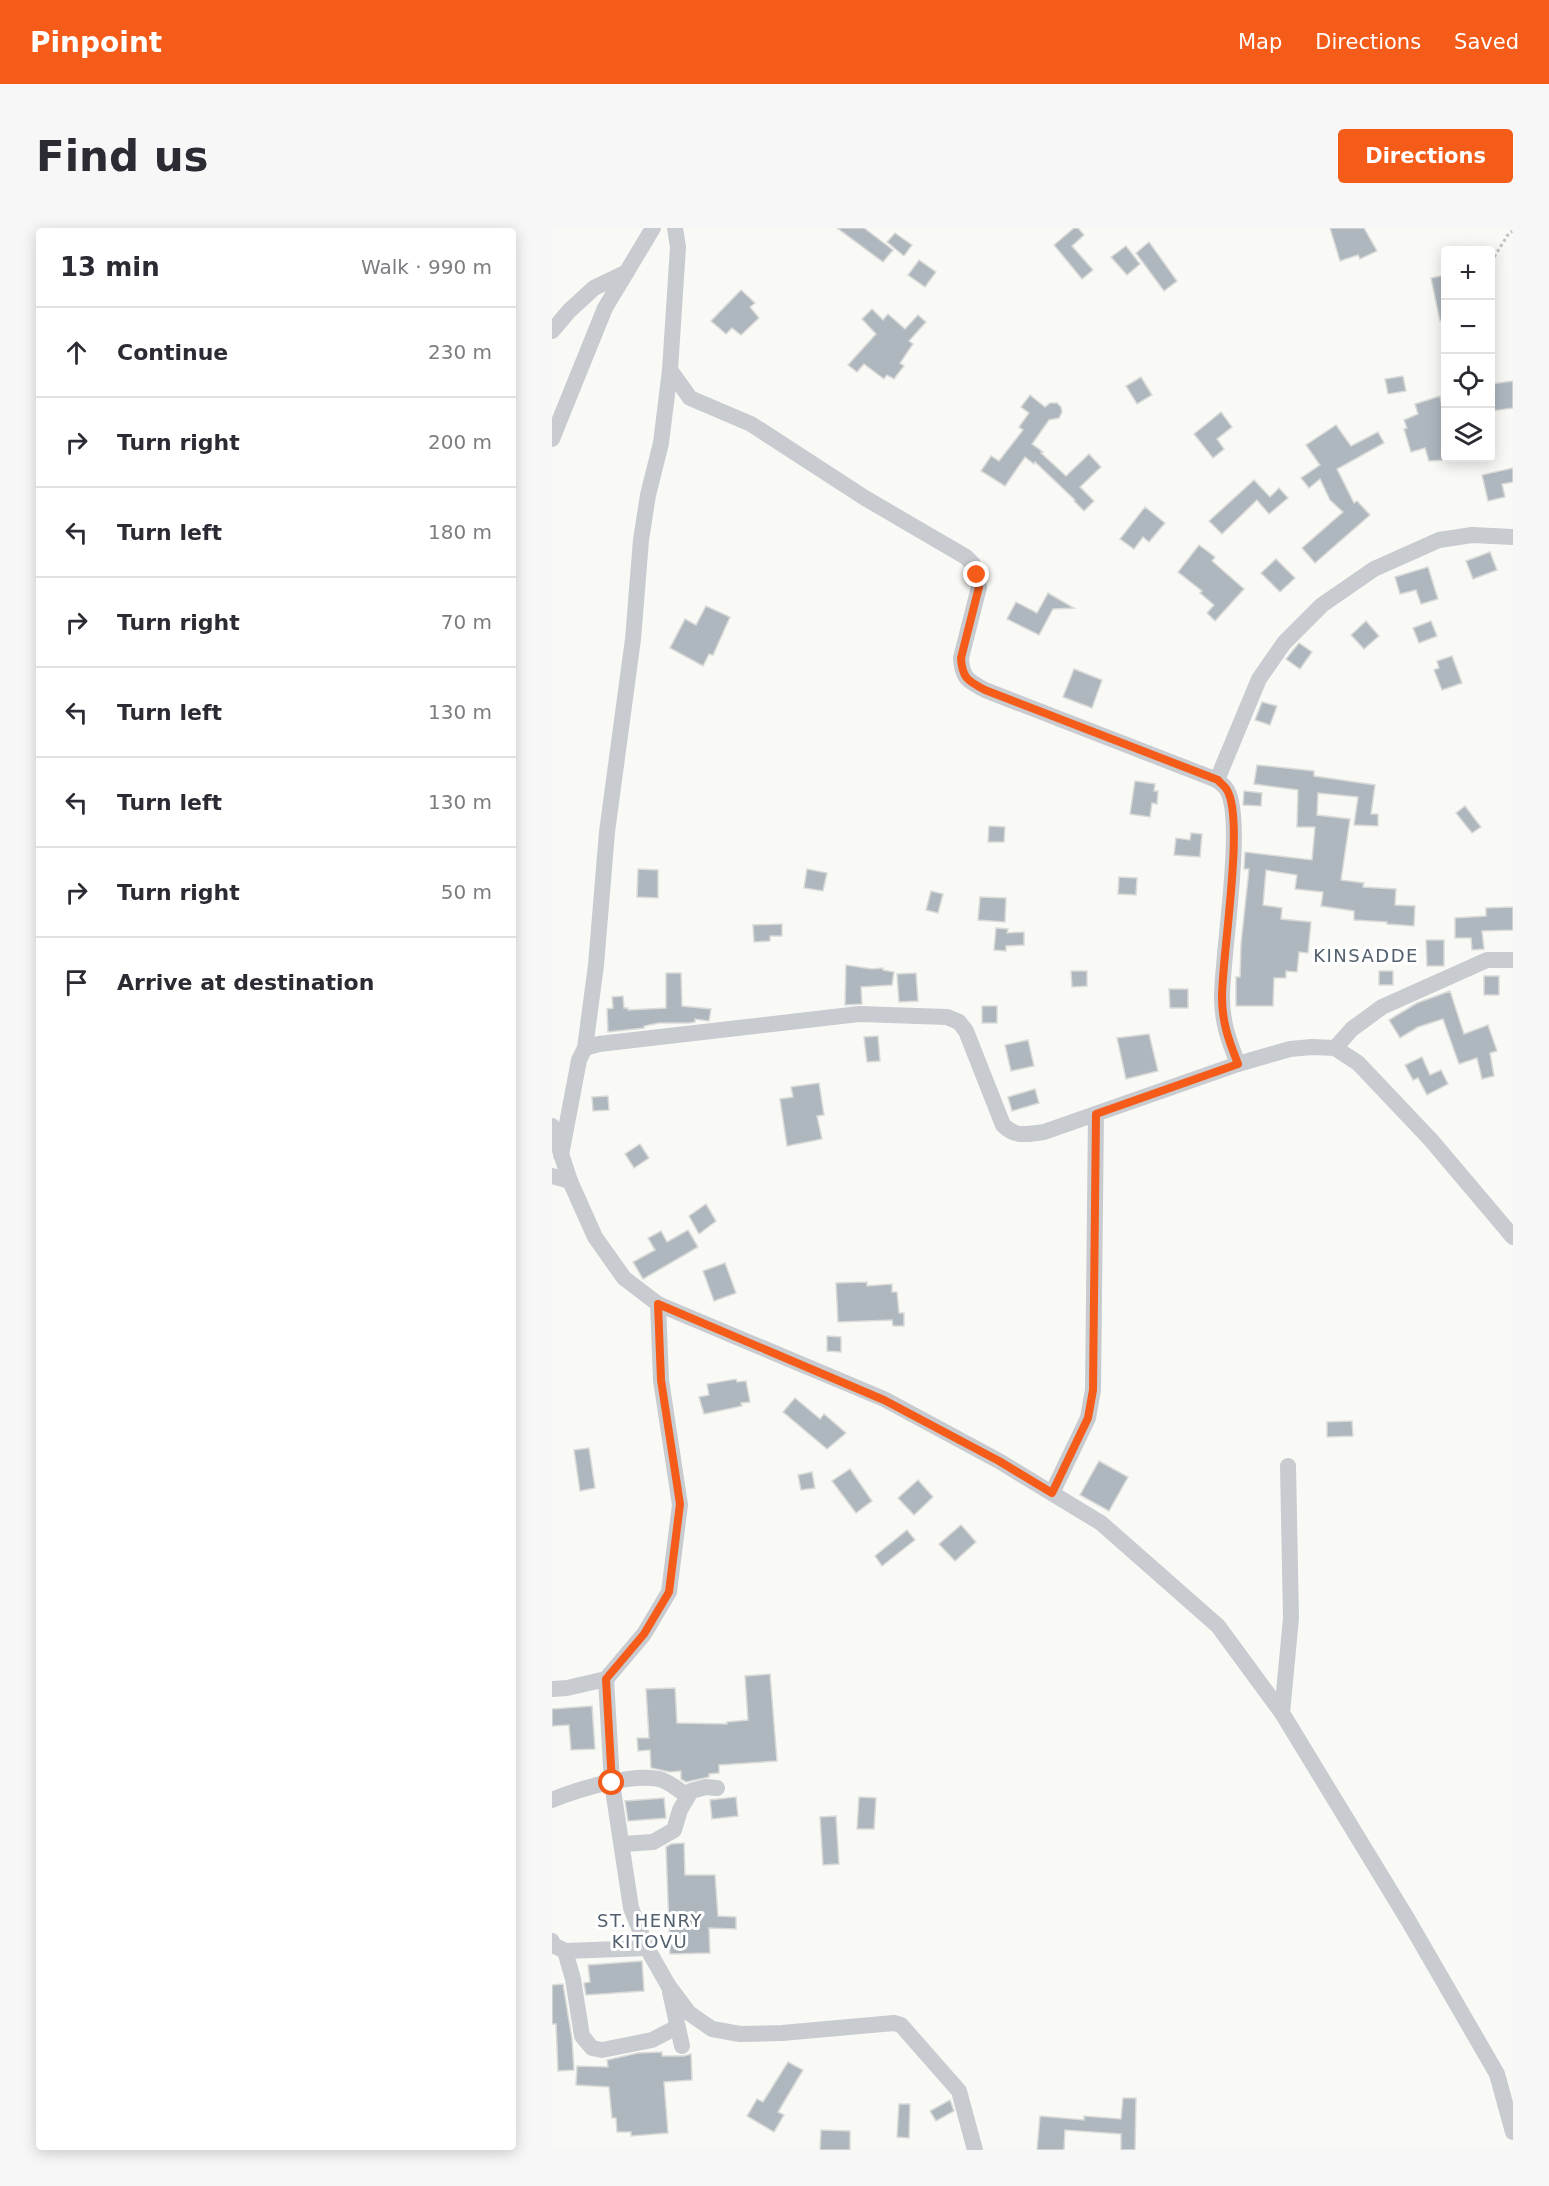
<!DOCTYPE html>
<html lang="en">
<head>
<meta charset="utf-8">
<style>
  :root { --surface:#fff; --page:#f7f7f7; --text:#2b2b33; --muted:#7c7c81; --line:#e1e1e2; --accent:#f55b19 }
  body { margin:0; font-family:"DejaVu Sans",sans-serif; background:var(--page); color:var(--text) }
  .controls { position:absolute; right:18px; top:18px; display:grid; overflow:hidden; border-radius:6px; box-shadow:0 3px 15px #0003 }
  .controls button { width:54px; height:54px; display:grid; place-items:center; padding:0; border:0; border-bottom:2px solid var(--line); background:var(--surface); color:var(--text); font:30px sans-serif }
  .stop { position:absolute; width:18px; height:18px; margin:-14px; border:4px solid #f55b19; border-radius:50%; background:#fff }
  .stop.end { background:#f55b19; border-color:#fff; box-shadow:0 2px 6px #0008 }
  .list { margin:0; padding:0; list-style:none }
  h2 { display:flex; justify-content:space-between; align-items:center; height:78px; margin:0; padding:0 24px; font-size:26px }
  h2 small { font-size:20px; font-weight:400; color:var(--muted) }
  .list li { display:grid; grid-template-columns:39px 1fr auto; gap:18px; align-items:center; box-sizing:border-box; height:90px; padding:0 24px; border-top:2px solid var(--line) }
  .list b { display:block; font-size:22px; white-space:nowrap }
  .list em { font-size:20px; font-style:normal; color:var(--muted) }
  .icon { flex:none; width:33px; height:33px; fill:none; stroke:currentColor; stroke-width:2; stroke-linecap:round; stroke-linejoin:round }
  .map { position:relative; flex:none; width:961px; height:1922px; overflow:hidden; border-radius:6px }
  header { display:flex; align-items:center; gap:36px; box-sizing:border-box; height:84px; padding:0 30px; background:var(--accent); color:#fff }
  header strong { font-size:28px }
  nav { display:flex; gap:33px; margin-inline-start:auto; font-size:21px }
  .intro { display:flex; align-items:center; justify-content:space-between; box-sizing:border-box; height:144px; padding:0 36px }
  h1 { margin:0; font-size:42px }
  .button { padding:15px 27px; border-radius:6px; background:var(--accent); color:#fff; font-size:21px; font-weight:700 }
  main { display:flex; gap:36px; padding:0 36px }
  aside { flex:1; background:var(--surface); border-radius:6px; box-shadow:0 3px 15px #0003 }
  .map>svg:first-child { display:block }
  .building { fill:#aeb7be; stroke:#dadbd8; stroke-width:1.5 }
  .lines { fill:none; stroke-linecap:round; stroke-linejoin:round }
  .path { stroke:#bfc2c4; stroke-width:3; stroke-dasharray:3 3; stroke-linecap:butt }
  .minor { stroke:#c8ccd0; stroke-width:16 }
  .route { stroke:#f55b19; stroke-width:8 }
  .labels { text-anchor:middle; stroke-width:6; stroke-linejoin:round; paint-order:stroke }
  .quarter-label { font-size:18px; letter-spacing:1.5px; fill:#53616e; stroke:#fff }
</style>
</head>
<body>
<header>
<strong>Pinpoint</strong>
<nav><a>Map</a><a>Directions</a><a>Saved</a></nav>
</header>
<div class="intro"><h1>Find us</h1><a class="button">Directions</a></div>
<main>
<aside>
<h2>13 min<small>Walk · 990 m</small></h2>
<ul class="list">
<li><svg class="icon" aria-label="ahead" viewBox="0 0 24 24"><path d="M12 20V5M6 11l6-6 6 6"/></svg><div><b>Continue</b></div><em>230 m</em></li>
<li><svg class="icon" aria-label="right" viewBox="0 0 24 24"><path d="M7 20v-9h11M14 6l5 5-5 5"/></svg><div><b>Turn right</b></div><em>200 m</em></li>
<li><svg class="icon" aria-label="left" viewBox="0 0 24 24"><path d="M17 20v-9H6M10 6l-5 5 5 5"/></svg><div><b>Turn left</b></div><em>180 m</em></li>
<li><svg class="icon" aria-label="right" viewBox="0 0 24 24"><path d="M7 20v-9h11M14 6l5 5-5 5"/></svg><div><b>Turn right</b></div><em>70 m</em></li>
<li><svg class="icon" aria-label="left" viewBox="0 0 24 24"><path d="M17 20v-9H6M10 6l-5 5 5 5"/></svg><div><b>Turn left</b></div><em>130 m</em></li>
<li><svg class="icon" aria-label="left" viewBox="0 0 24 24"><path d="M17 20v-9H6M10 6l-5 5 5 5"/></svg><div><b>Turn left</b></div><em>130 m</em></li>
<li><svg class="icon" aria-label="right" viewBox="0 0 24 24"><path d="M7 20v-9h11M14 6l5 5-5 5"/></svg><div><b>Turn right</b></div><em>50 m</em></li>
<li><svg class="icon" aria-label="arrive" viewBox="0 0 24 24"><path d="M6 21V4h12l-3 4 3 4H6"/></svg><div><b>Arrive at destination</b></div></li>
</ul>
</aside>
<div class="map">
<svg width="961" height="1922" viewBox="0 0 961 1922">
  <rect width="100%" height="100%" fill="#f9f9f6"/>
  <g class="building">
    <polygon points="285,0 312,0 341,22 331,34"/>
    <polygon points="522,0 526,0 532,7 520,18 541,42 530,51 502,17"/>
    <polygon points="778,0 812,0 825,23 808,31 806,27 788,33"/>
    <polygon points="343,5 360,17 352,28 335,14"/>
    <polygon points="597,14 625,53 612,63 584,25"/>
    <polygon points="574,18 588,36 575,47 559,29"/>
    <polygon points="367,32 384,44 373,59 356,47"/>
    <polygon points="894,47 894,92 888,93 879,50"/>
    <polygon points="189,62 203,75 198,79 207,90 189,107 180,100 174,106 159,93"/>
    <polygon points="320,81 331,92 336,86 353,101 366,87 374,94 357,113 361,116 348,135 352,138 342,151 335,147 332,151 312,136 305,144 296,137 324,106 310,91"/>
    <polygon points="851,148 854,163 836,166 833,151"/>
    <polygon points="589,149 600,167 585,176 574,158"/>
    <polygon points="961,153 961,180 939,183 939,156"/>
    <polygon points="478,167 493,179 498,175 505,175 509,179 510,184 507,190 497,192 480,216 491,224 489,225 514,248 537,226 549,239 528,259 542,273 532,283 522,273 523,272 483,234 482,236 473,229 453,258 429,243 439,228 447,233 471,202 467,199 477,185 469,179"/>
    <polygon points="888,168 894,198 894,232 877,233 873,220 859,224 852,201 855,200 852,192 866,186 863,176"/>
    <polygon points="669,184 680,199 665,211 672,221 661,230 642,206"/>
    <polygon points="784,197 799,218 826,204 832,215 785,241 802,275 805,273 818,287 763,335 750,320 791,284 778,272 768,251 757,260 749,250 768,237 754,217"/>
    <polygon points="961,240 961,254 950,256 953,269 936,273 930,247"/>
    <polygon points="702,252 718,269 727,260 736,270 717,286 705,272 670,306 657,293"/>
    <polygon points="593,279 613,295 597,314 591,309 582,321 568,311"/>
    <polygon points="647,317 663,329 660,333 692,361 663,393 655,385 662,377 648,365 650,363 626,344"/>
    <polygon points="938,324 945,342 921,351 914,333"/>
    <polygon points="724,331 743,350 728,364 709,345"/>
    <polygon points="876,339 886,371 869,376 864,362 848,366 843,349"/>
    <polygon points="496,365 522,380 501,381 487,407 455,391 464,374 485,385"/>
    <polygon points="154,378 178,389 161,427 157,426 151,438 118,420 133,391 144,397"/>
    <polygon points="814,393 827,408 812,421 799,407"/>
    <polygon points="879,393 885,408 867,415 861,400"/>
    <polygon points="747,415 760,424 748,441 734,431"/>
    <polygon points="900,428 910,455 890,462 882,442 887,440 885,433"/>
    <polygon points="522,441 550,452 540,480 511,469"/>
    <polygon points="710,474 725,478 718,497 703,492"/>
    <polygon points="705,537 762,543 762,548 823,557 819,586 826,586 826,598 802,597 806,569 766,565 765,587 798,591 789,652 812,655 811,659 844,661 843,677 863,678 862,698 835,696 835,694 802,692 802,683 769,678 771,664 743,661 745,647 714,642 711,677 730,680 729,691 759,694 756,725 747,724 745,744 734,743 734,750 722,750 721,778 684,778 684,749 688,749 689,716 697,641 692,641 693,624 760,632 763,599 745,599 746,562 702,556"/>
    <polygon points="583,553 603,556 602,563 606,563 605,576 600,575 598,589 578,586"/>
    <polygon points="692,563 710,565 709,578 691,577"/>
    <polygon points="913,578 929,599 920,605 904,585"/>
    <polygon points="437,598 453,599 452,614 436,614"/>
    <polygon points="639,605 650,606 648,629 622,627 624,610 638,612"/>
    <polygon points="86,641 106,642 106,670 85,669"/>
    <polygon points="255,641 275,645 271,663 252,660"/>
    <polygon points="567,649 585,650 584,667 566,666"/>
    <polygon points="379,663 391,666 386,685 374,682"/>
    <polygon points="428,669 454,670 453,694 426,692"/>
    <polygon points="961,679 961,702 930,703 932,721 920,722 919,710 903,710 903,690 934,688 934,680"/>
    <polygon points="230,696 230,708 218,708 218,713 202,714 201,697"/>
    <polygon points="444,700 456,701 455,705 472,704 472,717 454,718 454,723 442,722"/>
    <polygon points="874,712 892,712 892,738 875,738"/>
    <polygon points="294,737 320,741 331,740 331,742 342,744 340,757 309,759 310,776 293,777"/>
    <polygon points="519,743 535,743 535,758 520,759"/>
    <rect x="827" y="743" width="14" height="14"/>
    <polygon points="114,745 129,745 130,778 159,781 157,793 143,791 143,794 137,795 107,795 92,798 92,800 56,804 55,781 61,780 60,769 71,768 72,780 76,780 76,782 114,780"/>
    <polygon points="364,745 366,773 347,774 345,746"/>
    <rect x="932" y="748" width="15" height="19"/>
    <polygon points="617,761 636,761 636,780 618,780"/>
    <polygon points="898,763 912,806 936,797 945,823 938,825 942,848 930,851 925,830 907,836 891,791 866,799 848,810 837,792 865,775"/>
    <rect x="430" y="778" width="15" height="17"/>
    <polygon points="597,806 606,843 574,851 565,810"/>
    <polygon points="326,808 328,833 315,834 312,809"/>
    <polygon points="476,812 482,838 459,843 453,817"/>
    <polygon points="870,829 878,847 889,842 896,856 875,867 866,850 861,852 853,837"/>
    <polygon points="267,855 272,887 265,888 270,911 235,918 228,871 241,869 239,859"/>
    <polygon points="483,861 487,875 460,883 456,869"/>
    <polygon points="56,868 57,882 41,883 40,869"/>
    <polygon points="88,916 97,930 82,940 73,926"/>
    <polygon points="154,976 164,993 147,1006 137,988"/>
    <polygon points="136,1002 146,1019 91,1051 81,1034 103,1022 96,1010 109,1003 115,1014"/>
    <polygon points="173,1035 184,1065 162,1073 151,1043"/>
    <polygon points="315,1054 315,1058 340,1056 340,1064 345,1064 347,1085 352,1085 352,1098 341,1098 340,1092 286,1094 284,1055"/>
    <polygon points="275,1108 289,1109 289,1124 275,1123"/>
    <polygon points="184,1151 185,1154 194,1153 198,1174 189,1175 190,1178 152,1186 147,1169 157,1167 155,1156"/>
    <polygon points="243,1170 268,1191 272,1186 294,1205 275,1221 231,1184"/>
    <polygon points="800,1193 801,1208 775,1209 775,1194"/>
    <polygon points="37,1220 43,1260 28,1263 22,1222"/>
    <polygon points="547,1233 576,1249 557,1283 528,1267"/>
    <polygon points="298,1241 320,1273 304,1285 280,1253"/>
    <polygon points="260,1244 263,1260 249,1262 246,1247"/>
    <polygon points="366,1252 381,1269 362,1287 346,1270"/>
    <polygon points="409,1297 424,1314 403,1333 387,1316"/>
    <polygon points="355,1302 363,1312 330,1338 323,1328"/>
    <polygon points="218,1446 225,1533 167,1537 167,1545 157,1546 157,1549 134,1554 129,1551 129,1543 118,1544 99,1540 98,1522 86,1523 85,1510 97,1510 94,1461 123,1460 125,1495 175,1496 175,1494 196,1492 193,1448"/>
    <polygon points="40,1478 43,1521 19,1522 17,1497 0,1498 0,1481"/>
    <polygon points="184,1569 186,1588 160,1591 158,1572"/>
    <polygon points="307,1569 324,1570 322,1601 305,1601"/>
    <polygon points="112,1570 114,1590 76,1593 73,1573"/>
    <polygon points="284,1588 287,1636 271,1637 268,1589"/>
    <polygon points="132,1615 133,1647 163,1647 166,1688 184,1689 184,1701 157,1700 158,1725 118,1726 114,1619 119,1616"/>
    <polygon points="90,1733 92,1763 34,1767 32,1755 38,1754 36,1737"/>
    <polygon points="11,1756 20,1811 22,1842 6,1843 4,1796 0,1796 0,1757"/>
    <polygon points="110,1824 110,1828 132,1828 139,1826 140,1852 112,1854 116,1905 79,1908 79,1904 65,1904 64,1890 60,1890 57,1859 24,1857 25,1838 56,1839 55,1832 86,1825"/>
    <polygon points="236,1834 251,1842 226,1884 232,1887 222,1904 195,1888 205,1871 211,1874"/>
    <polygon points="571,1870 584,1870 583,1922 569,1922 569,1906 513,1902 512,1922 485,1922 488,1888 532,1892 532,1888 569,1891"/>
    <polygon points="398,1872 402,1883 384,1893 378,1883"/>
    <polygon points="347,1876 358,1876 357,1910 345,1909"/>
    <polygon points="269,1902 298,1903 298,1922 268,1922"/>
  </g>
  <g class="lines">
    <polyline class="path" points="939,34 957,5 961,3"/>
    <g class="minor">
      <path d="M123,0L126,19L118,142L138,170L199,196L313,270L414,329L421,336L427,359L409,430C410,450 416,453 433,462L665,552C668,555 673,558 675,562C693,592 670,727 670,769C670,795 677,813 686,836"/>
      <polyline points="0,103 17,83 42,60 75,44"/>
      <polyline points="0,211 53,80 101,0"/>
      <polyline points="665,552 707,451 732,415 770,377 822,341 887,312 920,307 961,309"/>
      <path d="M33,820L47,816L307,786L395,789L407,794L414,803L451,897C464,910 474,906 492,904L686,836L738,821L760,819L783,820L806,835L879,912L961,1009"/>
      <polyline points="783,820 800,801 830,779 935,732 961,732"/>
      <polyline points="0,898 18,953 43,1009 72,1050 106,1076 332,1171 447,1233 549,1295 666,1398 730,1485 856,1692 945,1846 961,1904"/>
      <polyline points="9,927 27,832 33,820 44,737 55,604 81,411 89,312 96,267 109,215 118,142"/>
      <polyline points="0,948 18,953"/>
      <polyline points="500,1265 536,1190 541,1162 544,886"/>
      <polyline points="54,1451 60,1555 79,1680 95,1720 116,1757 137,1785 160,1801 188,1806 230,1805 342,1795 349,1797 407,1863 423,1922"/>
      <polyline points="0,1461 15,1460 54,1451 92,1406 117,1364 128,1277 109,1152 106,1076"/>
      <polyline points="730,1485 739,1390 736,1238"/>
      <path d="M0,1572C26,1561 80,1545 107,1551C117,1553 127,1563 136,1568"/>
      <polyline points="71,1616 101,1614 122,1602 128,1582 139,1563 154,1559 165,1560"/>
      <polyline points="0,1713 1,1717 13,1723 95,1720"/>
      <polyline points="13,1723 21,1751 30,1808 40,1820 50,1822 100,1812 125,1799"/>
      <polyline points="118,1764 130,1818"/>
    </g>
  </g>
  <g class="lines">
    <path class="route" d="M60,1555L54,1451L92,1406L117,1364L128,1276L109,1152L106,1076L332,1172L447,1233L500,1265L536,1190L541,1162L544,886L686,836C677,813 670,795 670,769C670,727 693,592 675,562C673,558 668,555 666,552L433,462C416,453 410,450 409,430L427,359L425,347"/>
  </g>
  <g class="labels">
    <g class="quarter-label">
      <text x="814" y="734">KINSADDE</text>
      <text x="98" y="1699">ST. HENRY<tspan x="98" dy="21">KITOVU</tspan></text>
    </g>
  </g>
</svg>
<div class="controls">
<button>+</button>
<button>−</button>
<button><svg class="icon" aria-label="locate" viewBox="0 0 24 24"><circle cx="12" cy="12" r="6"/><path d="M12 2v4M12 18v4M2 12h4M18 12h4"/></svg></button>
<button><svg class="icon" aria-label="layers" viewBox="0 0 24 24"><path d="M12 4l9 5-9 5-9-5zM3 14l9 5 9-5"/></svg></button>
</div>
<div class="stop" style="left:60px;top:1555px"></div>
<div class="stop end" style="left:425px;top:347px"></div>
</div>
</main>
</body>
</html>
